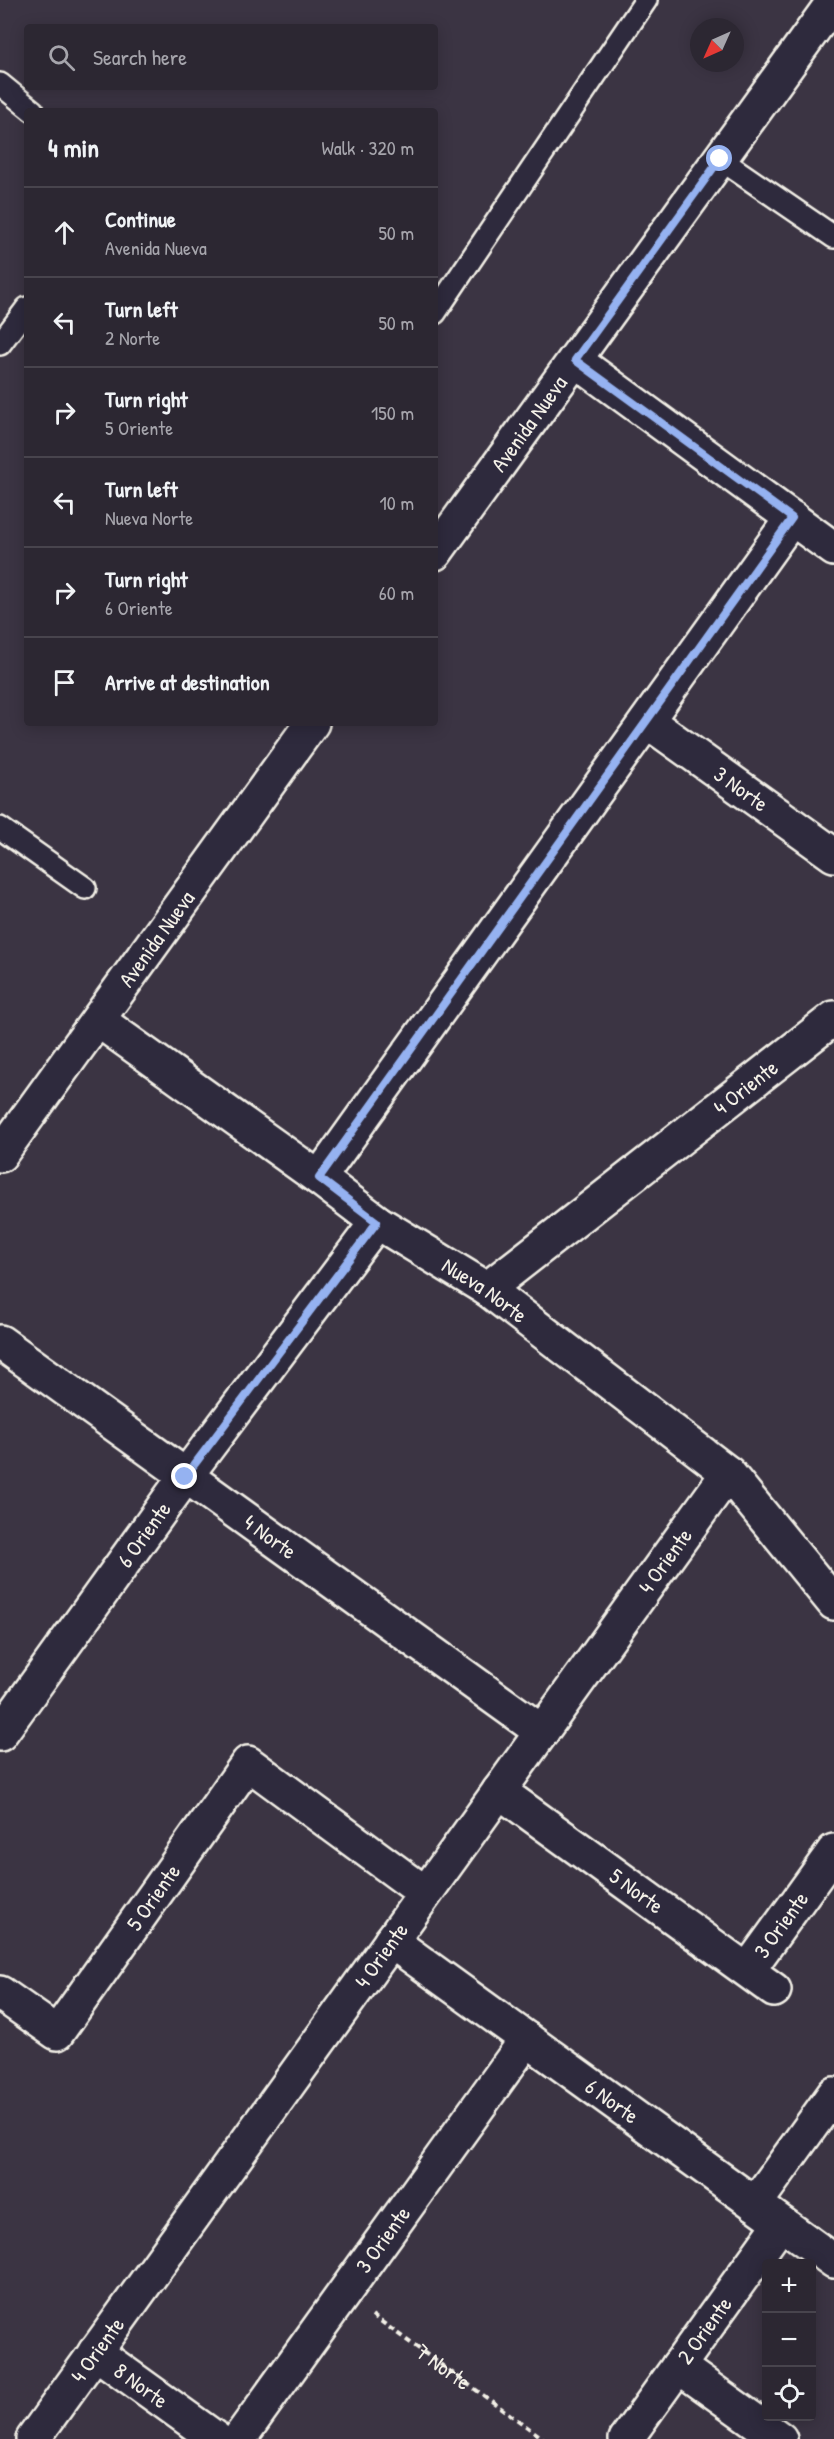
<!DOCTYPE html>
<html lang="en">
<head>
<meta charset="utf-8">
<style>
  :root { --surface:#2c2732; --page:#342f3a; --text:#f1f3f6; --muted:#a6a5ac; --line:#48444d }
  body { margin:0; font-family:"Patrick Hand",sans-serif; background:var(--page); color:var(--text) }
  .controls { position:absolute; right:18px; bottom:18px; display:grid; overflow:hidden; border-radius:6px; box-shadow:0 3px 15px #0003 }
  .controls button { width:54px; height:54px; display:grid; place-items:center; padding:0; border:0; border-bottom:2px solid var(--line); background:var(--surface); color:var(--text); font:30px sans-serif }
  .compass { position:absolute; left:690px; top:18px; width:54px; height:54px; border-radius:50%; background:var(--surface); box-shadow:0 3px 15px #0003; rotate:225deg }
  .stop { position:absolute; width:18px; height:18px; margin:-14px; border:4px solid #95b2f1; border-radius:50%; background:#fff }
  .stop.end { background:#95b2f1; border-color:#fff; box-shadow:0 2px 6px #0008 }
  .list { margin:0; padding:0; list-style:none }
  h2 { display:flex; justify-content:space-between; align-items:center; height:78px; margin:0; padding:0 24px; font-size:26px }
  h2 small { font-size:20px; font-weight:400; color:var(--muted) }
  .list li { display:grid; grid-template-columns:39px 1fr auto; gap:18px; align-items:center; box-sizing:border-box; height:90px; padding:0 24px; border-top:2px solid var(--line) }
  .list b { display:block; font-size:22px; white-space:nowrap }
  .list p { margin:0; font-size:20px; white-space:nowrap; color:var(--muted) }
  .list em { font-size:20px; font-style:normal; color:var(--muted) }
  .icon { flex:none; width:33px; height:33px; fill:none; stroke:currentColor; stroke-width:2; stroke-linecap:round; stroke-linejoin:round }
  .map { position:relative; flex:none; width:834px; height:2439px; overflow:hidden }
  .search { position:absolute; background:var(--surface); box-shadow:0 3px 15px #0003; left:24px; top:24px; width:414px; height:66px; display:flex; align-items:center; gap:15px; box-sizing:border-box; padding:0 21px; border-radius:6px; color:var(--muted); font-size:22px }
  .panel { position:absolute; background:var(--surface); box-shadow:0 3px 15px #0003; left:24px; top:108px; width:414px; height:618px; border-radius:6px }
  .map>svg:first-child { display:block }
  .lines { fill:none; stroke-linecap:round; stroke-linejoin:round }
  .lane-casing { stroke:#f4f1e8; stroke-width:26 }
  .street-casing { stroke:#f4f1e8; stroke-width:38 }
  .secondary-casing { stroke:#f4f1e8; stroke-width:38 }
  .path { stroke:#f4f1e8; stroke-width:4; stroke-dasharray:6 4.5; stroke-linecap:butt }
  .lane { stroke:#2f2a3d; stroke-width:21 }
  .street { stroke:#2f2a3d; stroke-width:33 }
  .secondary { stroke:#2f2a3d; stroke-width:33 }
  .route { stroke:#95b2f1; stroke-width:8 }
  .labels { text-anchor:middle; stroke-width:5; stroke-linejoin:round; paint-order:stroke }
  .street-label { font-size:22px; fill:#f4f1e8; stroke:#2f2a3d }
</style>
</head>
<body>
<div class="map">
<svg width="834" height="2439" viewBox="0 0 834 2439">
  <rect width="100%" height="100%" fill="#3b3443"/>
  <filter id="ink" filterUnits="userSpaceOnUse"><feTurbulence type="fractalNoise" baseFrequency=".0167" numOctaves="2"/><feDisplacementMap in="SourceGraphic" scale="12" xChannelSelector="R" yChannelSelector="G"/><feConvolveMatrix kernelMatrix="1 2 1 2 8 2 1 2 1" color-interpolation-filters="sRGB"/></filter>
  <g filter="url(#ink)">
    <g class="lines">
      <defs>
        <g id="lane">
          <polyline points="0,84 33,111"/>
          <polyline points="720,159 834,237"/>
          <polyline points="435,313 646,0"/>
          <polyline points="0,344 27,308"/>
          <polyline points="0,828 85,888"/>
        </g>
        <g id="street">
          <polyline points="575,360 834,549"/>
          <path id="s2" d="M647,721L834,855"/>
          <path id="s3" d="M98,1020L319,1178L377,1222L487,1289L728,1473L834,1603"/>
          <polyline points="319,1178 792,518"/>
          <path id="s4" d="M487,1289L834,1018"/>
          <path id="s5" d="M0,1342L542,1732"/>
          <path id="s6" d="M0,1734L185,1477L377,1222"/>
          <path id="s7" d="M499,1791L774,1990"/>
          <path id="s8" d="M391,1941L834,2261"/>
          <path id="s9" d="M748,1970L834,1851"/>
          <path id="s10" d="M0,1993L57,2033L248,1763L425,1893"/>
          <polyline points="755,2204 834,2094"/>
          <path id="s11" d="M95,2352L216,2439"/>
          <polyline points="678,2366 780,2439"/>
          <path id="s12" d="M33,2439L728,1473"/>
          <path id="s13" d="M239,2439L527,2039"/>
          <path id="s14" d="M626,2439L781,2223"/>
        </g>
        <g id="secondary">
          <path id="s15" d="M435,553L834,1"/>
          <path id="s16" d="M0,1155L312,723"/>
        </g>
      </defs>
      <use href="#lane" class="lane-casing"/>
      <use href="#street" class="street-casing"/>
      <use href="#secondary" class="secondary-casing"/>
      <path class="path" id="s1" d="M372,2315L544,2439"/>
      <use href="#lane" class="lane"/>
      <use href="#street" class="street"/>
      <use href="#secondary" class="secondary"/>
    </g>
  </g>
  <g class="lines" filter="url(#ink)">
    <polyline class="route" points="185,1477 377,1222 319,1178 792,518 575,360 720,159"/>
  </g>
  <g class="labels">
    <g class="street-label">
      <text dy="8" stroke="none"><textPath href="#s15" startOffset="160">Avenida Nueva</textPath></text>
      <text dy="8" stroke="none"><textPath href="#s2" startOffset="116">3 Norte</textPath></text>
      <text dy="8" stroke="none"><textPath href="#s16" startOffset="267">Avenida Nueva</textPath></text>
      <text dy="8" stroke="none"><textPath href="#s4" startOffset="328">4 Oriente</textPath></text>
      <text dy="8" stroke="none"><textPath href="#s3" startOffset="472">Nueva Norte</textPath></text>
      <text dy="8" stroke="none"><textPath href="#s6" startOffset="246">6 Oriente</textPath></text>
      <text dy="8" stroke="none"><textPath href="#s5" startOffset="333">4 Norte</textPath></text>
      <text dy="8" stroke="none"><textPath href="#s12" startOffset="1082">4 Oriente</textPath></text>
      <text dy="8" stroke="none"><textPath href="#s7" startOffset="170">5 Norte</textPath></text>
      <text dy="8" stroke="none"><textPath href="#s10" startOffset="236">5 Oriente</textPath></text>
      <text dy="8" stroke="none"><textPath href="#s9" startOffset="56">3 Oriente</textPath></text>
      <text dy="8" stroke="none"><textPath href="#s12" startOffset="596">4 Oriente</textPath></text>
      <text dy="8" stroke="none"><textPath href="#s8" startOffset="273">6 Norte</textPath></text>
      <text dy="8" stroke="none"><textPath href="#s13" startOffset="246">3 Oriente</textPath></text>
      <text dy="8" stroke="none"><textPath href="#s14" startOffset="134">2 Oriente</textPath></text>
      <text dy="8" stroke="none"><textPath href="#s12" startOffset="110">4 Oriente</textPath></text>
      <text dy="8" stroke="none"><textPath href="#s1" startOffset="88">7 Norte</textPath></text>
      <text dy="8" stroke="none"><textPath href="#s11" startOffset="57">8 Norte</textPath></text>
    </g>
  </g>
</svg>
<div class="controls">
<button>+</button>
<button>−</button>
<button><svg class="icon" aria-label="locate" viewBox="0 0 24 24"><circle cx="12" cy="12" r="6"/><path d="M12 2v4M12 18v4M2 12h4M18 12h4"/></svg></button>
</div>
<svg class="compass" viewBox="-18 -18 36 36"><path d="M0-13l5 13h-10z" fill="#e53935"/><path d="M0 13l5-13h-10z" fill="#a6a5ac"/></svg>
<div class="stop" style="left:720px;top:159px"></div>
<div class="stop end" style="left:185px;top:1477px"></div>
<div class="search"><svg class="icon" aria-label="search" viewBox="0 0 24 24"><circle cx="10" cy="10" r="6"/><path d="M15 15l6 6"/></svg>Search here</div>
<section class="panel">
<h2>4 min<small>Walk · 320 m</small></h2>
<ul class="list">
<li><svg class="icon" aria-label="ahead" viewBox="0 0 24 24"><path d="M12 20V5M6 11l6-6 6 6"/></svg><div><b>Continue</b><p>Avenida Nueva</p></div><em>50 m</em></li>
<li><svg class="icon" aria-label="left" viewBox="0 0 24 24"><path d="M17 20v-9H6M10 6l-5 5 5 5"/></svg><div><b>Turn left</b><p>2 Norte</p></div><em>50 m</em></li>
<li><svg class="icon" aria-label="right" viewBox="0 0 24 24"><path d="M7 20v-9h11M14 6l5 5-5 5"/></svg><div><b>Turn right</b><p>5 Oriente</p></div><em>150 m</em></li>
<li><svg class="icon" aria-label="left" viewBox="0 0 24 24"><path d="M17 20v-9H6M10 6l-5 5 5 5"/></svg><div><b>Turn left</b><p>Nueva Norte</p></div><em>10 m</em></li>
<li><svg class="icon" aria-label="right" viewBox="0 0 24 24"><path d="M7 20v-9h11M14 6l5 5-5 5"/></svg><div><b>Turn right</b><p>6 Oriente</p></div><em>60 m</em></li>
<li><svg class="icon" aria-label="arrive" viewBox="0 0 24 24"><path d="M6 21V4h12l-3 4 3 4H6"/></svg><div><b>Arrive at destination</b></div></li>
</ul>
</section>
</div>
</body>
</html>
